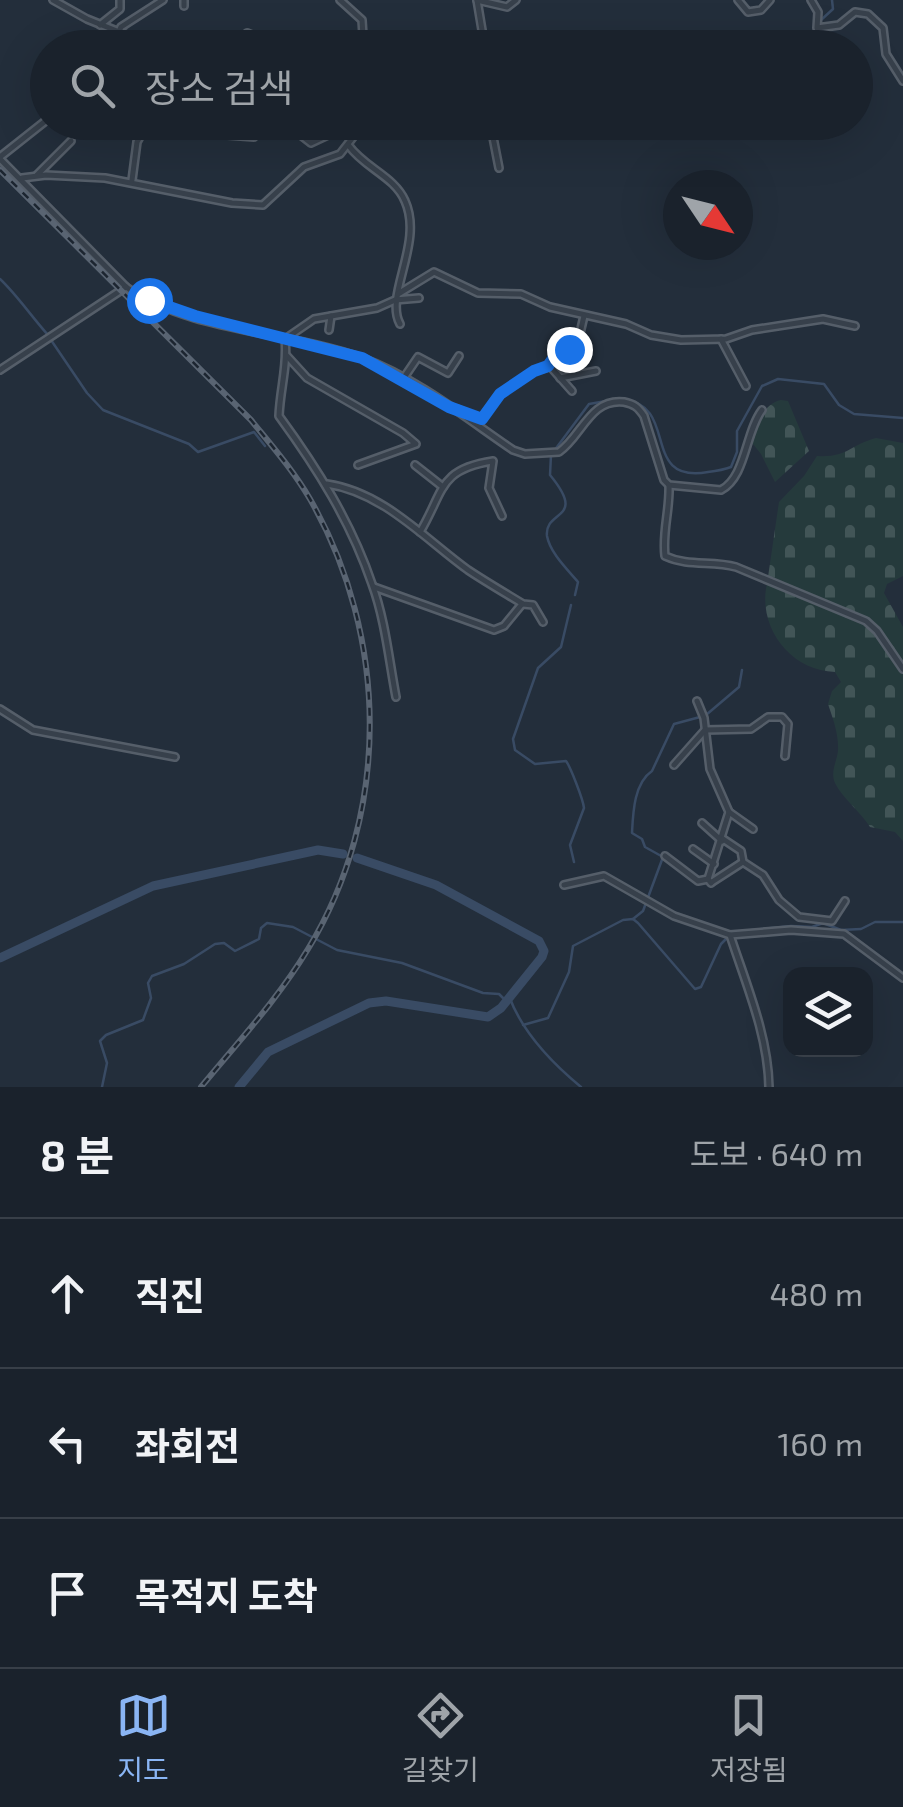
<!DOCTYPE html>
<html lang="ko">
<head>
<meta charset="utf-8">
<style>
  :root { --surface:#1a222c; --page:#232a34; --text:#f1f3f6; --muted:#9fa4a9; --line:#383f48; --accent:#8ab5f4 }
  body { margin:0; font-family:"Exo 2","Noto Sans KR",sans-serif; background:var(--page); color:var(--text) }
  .controls { position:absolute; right:30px; bottom:30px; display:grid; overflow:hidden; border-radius:20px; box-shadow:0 10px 40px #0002 }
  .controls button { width:90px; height:90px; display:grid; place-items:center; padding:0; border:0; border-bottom:2px solid var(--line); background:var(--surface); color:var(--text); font:50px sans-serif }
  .compass { position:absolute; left:663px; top:170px; width:90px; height:90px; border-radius:50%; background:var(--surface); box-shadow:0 10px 40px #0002; rotate:125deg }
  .stop { position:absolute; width:30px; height:30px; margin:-22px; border:8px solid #1a73e8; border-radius:50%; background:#fff }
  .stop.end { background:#1a73e8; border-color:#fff; box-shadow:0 2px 10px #0008 }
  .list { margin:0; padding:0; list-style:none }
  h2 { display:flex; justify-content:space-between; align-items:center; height:130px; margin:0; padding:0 40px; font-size:42px }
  h2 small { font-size:32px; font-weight:400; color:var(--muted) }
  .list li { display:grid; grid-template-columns:65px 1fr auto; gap:30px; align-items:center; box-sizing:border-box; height:150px; padding:0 40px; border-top:2px solid var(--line) }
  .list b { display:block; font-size:38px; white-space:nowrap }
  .list em { font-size:32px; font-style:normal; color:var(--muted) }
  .icon { flex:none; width:55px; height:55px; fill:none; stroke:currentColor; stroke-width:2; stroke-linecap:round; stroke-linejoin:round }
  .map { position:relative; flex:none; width:903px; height:1087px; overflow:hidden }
  .search { position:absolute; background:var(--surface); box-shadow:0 10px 40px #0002; left:30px; right:30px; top:30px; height:110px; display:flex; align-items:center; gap:25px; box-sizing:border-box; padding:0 35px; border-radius:55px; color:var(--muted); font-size:38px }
  .sheet { height:580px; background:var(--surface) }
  nav { display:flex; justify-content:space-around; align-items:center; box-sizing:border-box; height:140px; border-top:2px solid var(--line); background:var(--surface); font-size:28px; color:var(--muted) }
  nav a { display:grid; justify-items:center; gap:5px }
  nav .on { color:var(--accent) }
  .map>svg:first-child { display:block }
  .cemetery { fill:url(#cemetery-stones) }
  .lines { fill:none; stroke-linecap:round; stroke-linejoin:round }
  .stream { stroke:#394b64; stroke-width:2.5 }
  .river { stroke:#394b64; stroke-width:9 }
  .minor-casing { stroke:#555e69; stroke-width:10 }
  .minor { stroke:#37404b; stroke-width:5 }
  .rail-casing { stroke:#596472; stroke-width:6 }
  .rail { stroke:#1c2530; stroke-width:2.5; stroke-dasharray:8; stroke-linecap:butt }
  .route { stroke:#1a73e8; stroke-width:12 }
</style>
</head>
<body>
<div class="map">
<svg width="903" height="1087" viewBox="0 0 903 1087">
  <defs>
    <pattern id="cemetery-stones" width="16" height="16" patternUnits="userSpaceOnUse" patternTransform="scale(2.5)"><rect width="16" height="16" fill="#253a3c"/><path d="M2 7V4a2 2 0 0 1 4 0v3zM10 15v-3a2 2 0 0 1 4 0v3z" fill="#425557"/></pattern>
  </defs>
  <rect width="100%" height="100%" fill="#232e3b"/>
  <g class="cemetery">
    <path d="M781,400L788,401L809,451L775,482L761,454L749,439C757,424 763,404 781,400Z"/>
    <path d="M876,438L903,443V576L887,584L884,593L903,627V666L866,619L768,577L779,502L804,476L817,456C847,458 850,445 876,438Z"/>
    <path d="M768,580L866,622L903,671V841L895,832L870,827C861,812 842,798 835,783C830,771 837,762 838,751C839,734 833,719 828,704L832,691L841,682L835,672C789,671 755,624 768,580Z"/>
  </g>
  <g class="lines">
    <g class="stream">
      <polyline points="821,20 833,9 832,0"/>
      <path d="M0,279C17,295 31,316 48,335"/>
      <polyline points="51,340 87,393 103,410 189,444 198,452 254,432 265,446"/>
      <path d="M625,400C679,406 640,484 708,472C716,471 723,470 731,467L737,452V431L762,386L778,379L824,384L839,405L854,414L903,418"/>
      <polyline points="554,451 589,404 612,400"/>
      <path d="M551,455L550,475C588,521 544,509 547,536C550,553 568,570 578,582L575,595"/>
      <path d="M571,605L561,647L538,668L513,739L515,750L535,764L566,761C570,766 583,799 584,808L570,845L574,862"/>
      <polyline points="706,715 739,687 742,670"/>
      <path d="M633,919L643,911L663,857L645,847L642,839L632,833C633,813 634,783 652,771L674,724L700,717"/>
      <polyline points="734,932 791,926 812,927 823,923 841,930 861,929 875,922 903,922"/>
      <path d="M509,996C522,1032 552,1063 581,1087"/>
      <polyline points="523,1025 548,1018 569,972 573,946 623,920 633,919 638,923 695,989 701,987 721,944 728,937"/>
      <polyline points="102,1087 107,1063 100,1041 106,1035 143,1020 151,998 148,983 152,976 184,964 215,944 224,943 235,951 259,939 261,928 267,923 293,927 337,950 402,963 483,993 499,994 506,1001"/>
    </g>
    <g class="river">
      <polyline points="0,958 153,886 318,850 343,854"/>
      <polyline points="239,1087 268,1052 369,1003 386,1001 488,1017 501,1008 542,957 544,951 539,941 436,885 357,858"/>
    </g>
    <defs>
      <g id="minor">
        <polyline points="53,0 87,19 159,48"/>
        <polyline points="340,0 362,20 363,36 371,48"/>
        <polyline points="477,0 485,48"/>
        <polyline points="477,0 507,7 516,0"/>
        <polyline points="738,0 748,12 761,10 770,0"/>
        <polyline points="811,0 818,12 817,28 839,25 855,12 868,14 883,28 886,54 903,81"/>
        <polyline points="184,6 184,0"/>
        <polyline points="100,25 120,9 120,0"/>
        <polyline points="247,33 257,37 266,48"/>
        <polyline points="112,48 121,27 163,0"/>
        <polyline points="203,48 210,48"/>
        <polyline points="190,122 214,134 254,137"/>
        <polyline points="490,122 499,168"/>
        <path d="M349,146C365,168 395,177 405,201C424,243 384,295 400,324"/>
        <polyline points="0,157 48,119"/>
        <path d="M0,159L126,287C191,332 288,331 362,358C416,378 466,418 513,450L525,454L559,452C582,436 590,398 624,402C634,404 638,407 644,416L664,480L669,485L721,490C746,477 745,433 762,410"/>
        <polyline points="37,175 71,141"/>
        <polyline points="22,178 46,175 105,178 232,203 263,205 304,167 340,154 354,136 352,130 343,128 311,143 302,136 300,122"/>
        <polyline points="132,180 137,142 148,122"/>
        <polyline points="398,294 434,272 478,293 521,294 550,307 626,324 651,335 681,340 726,339 752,330 823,319 855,326"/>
        <polyline points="329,330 331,316"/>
        <polyline points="721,339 746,386"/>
        <polyline points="287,356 307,378 403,433 416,444 358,465"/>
        <polyline points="549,365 572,391"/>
        <polyline points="0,370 126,287"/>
        <polyline points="560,378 596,371"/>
        <polyline points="403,379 418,357 448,373 459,356"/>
        <polyline points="457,409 481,419 500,394 534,371 548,367 560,352 577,346 584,316"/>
        <polyline points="415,465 443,487"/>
        <path d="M327,484C383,492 425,539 468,570C486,582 505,593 523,604L533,605L543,622"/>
        <path d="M669,485C670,510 662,532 665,556C689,567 712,560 736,567L866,621L877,631L903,669"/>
        <path d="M420,532C444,492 438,469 493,461L489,488L502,516"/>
        <polyline points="374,587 494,630 504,626 522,604"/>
        <path d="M396,697C389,660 385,619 372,584C351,522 317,468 279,416C280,389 288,365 285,339L314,319L377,308L395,300L419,298"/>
        <polyline points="697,701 704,718 710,769 729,812 708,879 711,883"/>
        <polyline points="0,709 33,730 175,757"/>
        <polyline points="674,765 705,730 751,729 768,717 782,717 788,724 785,756"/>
        <polyline points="729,812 753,829"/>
        <polyline points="702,823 722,841"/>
        <polyline points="723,839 741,851 743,862 763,875 779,900 799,917 832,921 845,901"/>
        <polyline points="693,849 714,864"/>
        <polyline points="665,856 698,881 708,879"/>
        <polyline points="712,882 743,862"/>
        <path d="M564,885L604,876L674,916L730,935C746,984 768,1035 769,1087"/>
        <polyline points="730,935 791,930 844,934 903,978"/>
      </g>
    </defs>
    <use href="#minor" class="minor-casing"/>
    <use href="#minor" class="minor"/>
    <defs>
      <path id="rail" d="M0,170L251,420C272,446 293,470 310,499C389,637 391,813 308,949C278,999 238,1042 201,1087"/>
    </defs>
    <use href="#rail" class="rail-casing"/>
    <use href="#rail" class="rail"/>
  </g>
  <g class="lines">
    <polyline class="route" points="149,300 195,316 362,358 449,407 482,419 500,394 534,371 548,366 555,356 569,349"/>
  </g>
</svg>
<div class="controls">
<button><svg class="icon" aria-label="layers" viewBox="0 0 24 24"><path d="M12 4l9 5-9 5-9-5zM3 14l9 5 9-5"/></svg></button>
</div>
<svg class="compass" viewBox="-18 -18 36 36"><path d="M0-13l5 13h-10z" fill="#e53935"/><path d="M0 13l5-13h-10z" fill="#9fa4a9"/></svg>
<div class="stop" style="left:149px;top:300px"></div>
<div class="stop end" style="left:569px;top:349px"></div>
<div class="search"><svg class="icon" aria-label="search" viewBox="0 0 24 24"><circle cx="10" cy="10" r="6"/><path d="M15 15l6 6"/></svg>장소 검색</div>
</div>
<section class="sheet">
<h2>8 분<small>도보 · 640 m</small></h2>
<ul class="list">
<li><svg class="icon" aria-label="ahead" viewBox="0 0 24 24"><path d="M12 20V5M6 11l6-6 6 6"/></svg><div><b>직진</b></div><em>480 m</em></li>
<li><svg class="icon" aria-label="left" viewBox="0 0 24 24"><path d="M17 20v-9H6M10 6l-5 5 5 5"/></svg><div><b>좌회전</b></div><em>160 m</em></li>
<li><svg class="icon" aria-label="arrive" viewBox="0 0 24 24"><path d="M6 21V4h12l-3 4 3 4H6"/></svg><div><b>목적지 도착</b></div></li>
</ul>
</section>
<nav>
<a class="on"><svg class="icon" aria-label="map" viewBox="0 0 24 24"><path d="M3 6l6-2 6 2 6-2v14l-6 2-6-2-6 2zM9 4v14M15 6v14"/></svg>지도</a>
<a><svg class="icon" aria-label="directions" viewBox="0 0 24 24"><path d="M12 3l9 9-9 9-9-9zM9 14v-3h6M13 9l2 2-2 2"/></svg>길찾기</a>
<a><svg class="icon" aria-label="saved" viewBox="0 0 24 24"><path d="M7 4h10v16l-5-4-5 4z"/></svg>저장됨</a>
</nav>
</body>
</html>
